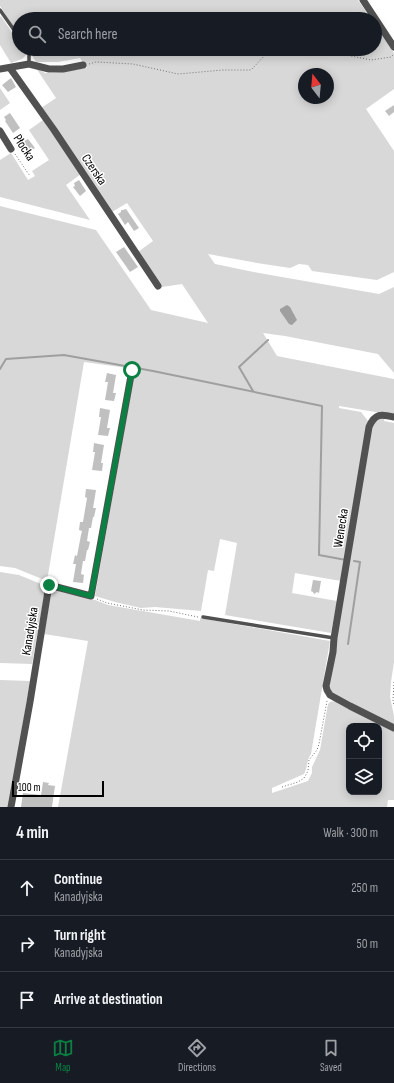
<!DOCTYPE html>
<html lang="en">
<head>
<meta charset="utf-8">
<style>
  :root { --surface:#171b24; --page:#242831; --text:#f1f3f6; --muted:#9ea1a6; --line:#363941; --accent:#0b8043 }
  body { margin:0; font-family:"Sofia Sans Condensed",sans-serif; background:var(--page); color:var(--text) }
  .controls { position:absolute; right:12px; bottom:12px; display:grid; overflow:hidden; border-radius:8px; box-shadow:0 2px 10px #0003 }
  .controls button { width:36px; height:36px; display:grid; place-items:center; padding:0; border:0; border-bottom:1px solid var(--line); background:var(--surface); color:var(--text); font:20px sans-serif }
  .compass { position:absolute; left:298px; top:68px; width:36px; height:36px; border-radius:50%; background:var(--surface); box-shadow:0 2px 10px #0003; rotate:344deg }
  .scale { position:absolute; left:12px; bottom:10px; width:92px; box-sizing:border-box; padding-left:4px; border:2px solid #000; border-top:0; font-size:11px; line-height:14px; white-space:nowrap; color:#000; -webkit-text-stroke:3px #fff; paint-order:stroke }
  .stop { position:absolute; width:12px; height:12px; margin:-9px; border:3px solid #0b8043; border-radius:50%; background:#fff }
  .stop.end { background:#0b8043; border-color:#fff; box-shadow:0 1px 4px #0008 }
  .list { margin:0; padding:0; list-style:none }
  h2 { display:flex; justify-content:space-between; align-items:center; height:52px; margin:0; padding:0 16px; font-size:17px }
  h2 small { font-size:13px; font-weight:400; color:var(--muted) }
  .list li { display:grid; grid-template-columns:26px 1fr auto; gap:12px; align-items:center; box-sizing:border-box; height:56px; padding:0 16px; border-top:1px solid var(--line) }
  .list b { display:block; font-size:15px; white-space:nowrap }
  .list p { margin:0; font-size:13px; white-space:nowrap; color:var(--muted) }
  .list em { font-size:13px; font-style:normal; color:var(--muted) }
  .icon { flex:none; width:22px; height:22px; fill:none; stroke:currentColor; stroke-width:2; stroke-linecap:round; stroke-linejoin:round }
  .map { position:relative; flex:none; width:394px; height:807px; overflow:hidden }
  .search { position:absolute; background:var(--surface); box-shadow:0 2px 10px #0003; left:12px; right:12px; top:12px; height:44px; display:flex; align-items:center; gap:10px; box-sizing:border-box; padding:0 14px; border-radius:22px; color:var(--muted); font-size:15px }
  .sheet { height:220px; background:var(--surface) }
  nav { display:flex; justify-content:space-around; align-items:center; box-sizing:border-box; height:56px; border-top:1px solid var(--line); background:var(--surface); font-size:11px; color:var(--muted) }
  nav a { display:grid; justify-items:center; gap:2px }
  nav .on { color:var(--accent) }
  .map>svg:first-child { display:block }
  .green { fill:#d8d8d8; fill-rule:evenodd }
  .water { fill:#9f9f9f }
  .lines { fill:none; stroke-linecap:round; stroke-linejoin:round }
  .stream { stroke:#9f9f9f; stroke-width:2 }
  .building { fill:#c0c0c0 }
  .path { stroke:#737373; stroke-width:1; stroke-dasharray:1 2; stroke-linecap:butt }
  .service { stroke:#515151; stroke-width:3.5 }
  .minor { stroke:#515151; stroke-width:7 }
  .route { stroke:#0b8043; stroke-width:5 }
  .labels { text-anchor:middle; stroke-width:3; stroke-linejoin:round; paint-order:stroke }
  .street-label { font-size:13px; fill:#000; stroke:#fff }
</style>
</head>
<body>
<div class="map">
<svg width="394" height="807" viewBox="0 0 394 807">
  <rect width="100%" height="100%" fill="#fff"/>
  <g class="green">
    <polygon points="0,0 358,0 371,19 19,19 19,36 0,6"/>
    <polygon points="1,16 19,43 19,49 23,49 27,54 22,59 11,63 0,45 0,17"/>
    <path d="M375,25L394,53V89L366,109L394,151V272L377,280L312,271L308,265L299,264L290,268L257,263L208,254L215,264L259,273L379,294L394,287V373L378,354L285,336L263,333L277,356L394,379V415L339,406V408L361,412L368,421L341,581L295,573L292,593L337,601L331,633L225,615L237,543L220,539L214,571L208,570L201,611L155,607L141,608L115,602L95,596L135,369L84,362L47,581L15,568L0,566V206L96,230L151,310L208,323L182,284L162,287L138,252L153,241L127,203L112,212L41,108L56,98L36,68L45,73H53L87,68L80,58L58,62H36L28,49H375ZM304,74H328V98H304Z"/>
    <polygon points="0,88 10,103 0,110"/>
    <polygon points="43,120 81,174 66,185 90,220 0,197 0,160 11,153 28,180 35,176 32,171 49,160 29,130"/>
    <polygon points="385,416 384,421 394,423 394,662 391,682 390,697 394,716 394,725 333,694 328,685 371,425 375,420"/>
    <polygon points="0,572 19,575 46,586 32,664 0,663"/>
    <path d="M52,589L95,600L108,605L200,621V618L330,641L311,754C306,761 308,767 304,774L272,788V793L308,781L312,773V767L320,750L328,704L330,702L335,701L394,730V800H388L387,807H58L88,641L44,634ZM349,726H379V792H349Z"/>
    <polygon points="0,680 30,681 9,807 0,807"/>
  </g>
  <polygon class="water" points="287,305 290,307 297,320 292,325 289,324 280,311 280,309"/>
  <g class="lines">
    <g class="stream">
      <polyline points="0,369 6,359 64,355 153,371 322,406 319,555 346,560"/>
      <polyline points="253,391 239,367 268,340"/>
      <polyline points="348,644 360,562 354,561"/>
    </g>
  </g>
  <g class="building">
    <polygon points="11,78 16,87 8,92 2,85"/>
    <polygon points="394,105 394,112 389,116 385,111"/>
    <polygon points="10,113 20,128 13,133 5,121 6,120 4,117"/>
    <polygon points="28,139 35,148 27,153 21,143"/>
    <polygon points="79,180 86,191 80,196 73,187 75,186 74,183"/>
    <polygon points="126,209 139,228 134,231 128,222 125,225 118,214 121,212 121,210 123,210"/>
    <polygon points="124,247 138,267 130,272 116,252"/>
    <polygon points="107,373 116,375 113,393 116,393 114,401 105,400 108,382 105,382"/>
    <polygon points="100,408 110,410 107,428 110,428 108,436 98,435 101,417 99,417"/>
    <polygon points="94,443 104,445 101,463 103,463 102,471 92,470 95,452 93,452"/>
    <polygon points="86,489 96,490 93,508 96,508 94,517 93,517 91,528 89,528 87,541 90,542 88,550 87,550 85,561 83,561 81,574 84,575 83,583 73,582 76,564 73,564 75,555 77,556 81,535 82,531 79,530 80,522 83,522 87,498 85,497"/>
    <polygon points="313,580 321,581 319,593 317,592 314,594 313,592 311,591"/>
    <polygon points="43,782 49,783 48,785 55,786 52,807 21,807 23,793 41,795"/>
  </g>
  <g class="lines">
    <g class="path">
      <polyline points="316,49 371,60 391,57 394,54"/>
      <polyline points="89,64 96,62 133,64 178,74 223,70 251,70 267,53 275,49"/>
      <polyline points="15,154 30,176"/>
      <polyline points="97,599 107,603 143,610 169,611 198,617"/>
      <polyline points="394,682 393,700 394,706"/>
      <polyline points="282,787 298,782 304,778 308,771 309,760 317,750 319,744 327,701"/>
    </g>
    <g class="service">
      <polyline points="0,10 19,37"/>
      <polyline points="26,49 29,54 29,64"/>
      <polyline points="203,617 334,638"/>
    </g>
    <g class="minor">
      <polyline points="363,0 394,47"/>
      <polyline points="10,68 54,130 158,286"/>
      <polyline points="0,69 29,64 49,69 63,69 83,65"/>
      <polyline points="0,131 11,149"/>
      <path d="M394,417C381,414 375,413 369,427L334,638L333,652L326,686L327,690L330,695L350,706L394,728"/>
      <polyline points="11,807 30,702 49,585 91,596 132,370"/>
    </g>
  </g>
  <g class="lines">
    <polyline class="route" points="49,585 91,596 132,370"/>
  </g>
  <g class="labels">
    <g class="street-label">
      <text transform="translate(25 147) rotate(57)" y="5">Płocka</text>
      <text transform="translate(95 169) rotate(56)" y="5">Czerska</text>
      <text transform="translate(340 528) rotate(-81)" y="5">Wenecka</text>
      <text transform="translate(29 631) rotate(-81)" y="5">Kanadyjska</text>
    </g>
  </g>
</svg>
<div class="controls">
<button><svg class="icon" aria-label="locate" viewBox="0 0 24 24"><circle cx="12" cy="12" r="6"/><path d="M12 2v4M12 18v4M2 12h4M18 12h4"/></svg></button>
<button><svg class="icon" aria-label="layers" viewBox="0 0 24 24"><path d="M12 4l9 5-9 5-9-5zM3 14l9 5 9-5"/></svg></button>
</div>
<svg class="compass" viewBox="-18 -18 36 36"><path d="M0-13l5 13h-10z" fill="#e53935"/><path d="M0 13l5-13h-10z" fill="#9ea1a6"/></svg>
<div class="scale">100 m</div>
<div class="stop" style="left:132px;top:370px"></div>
<div class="stop end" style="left:49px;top:585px"></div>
<div class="search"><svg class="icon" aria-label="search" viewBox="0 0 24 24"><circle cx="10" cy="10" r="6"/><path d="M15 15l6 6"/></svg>Search here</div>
</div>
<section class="sheet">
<h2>4 min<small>Walk · 300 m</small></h2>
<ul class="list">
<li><svg class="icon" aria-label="ahead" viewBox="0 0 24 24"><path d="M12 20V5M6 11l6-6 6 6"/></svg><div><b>Continue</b><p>Kanadyjska</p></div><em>250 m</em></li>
<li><svg class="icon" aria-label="right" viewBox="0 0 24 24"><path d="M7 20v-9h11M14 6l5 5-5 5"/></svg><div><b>Turn right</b><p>Kanadyjska</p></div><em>50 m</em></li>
<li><svg class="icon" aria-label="arrive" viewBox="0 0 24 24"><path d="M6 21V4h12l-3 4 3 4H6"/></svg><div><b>Arrive at destination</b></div></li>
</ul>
</section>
<nav>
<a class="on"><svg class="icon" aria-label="map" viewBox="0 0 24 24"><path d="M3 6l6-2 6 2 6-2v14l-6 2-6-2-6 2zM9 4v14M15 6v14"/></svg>Map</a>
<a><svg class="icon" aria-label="directions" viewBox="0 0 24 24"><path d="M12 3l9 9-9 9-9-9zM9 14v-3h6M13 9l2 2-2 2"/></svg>Directions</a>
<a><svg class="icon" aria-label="saved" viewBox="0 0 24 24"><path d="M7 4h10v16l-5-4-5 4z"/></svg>Saved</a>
</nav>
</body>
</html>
